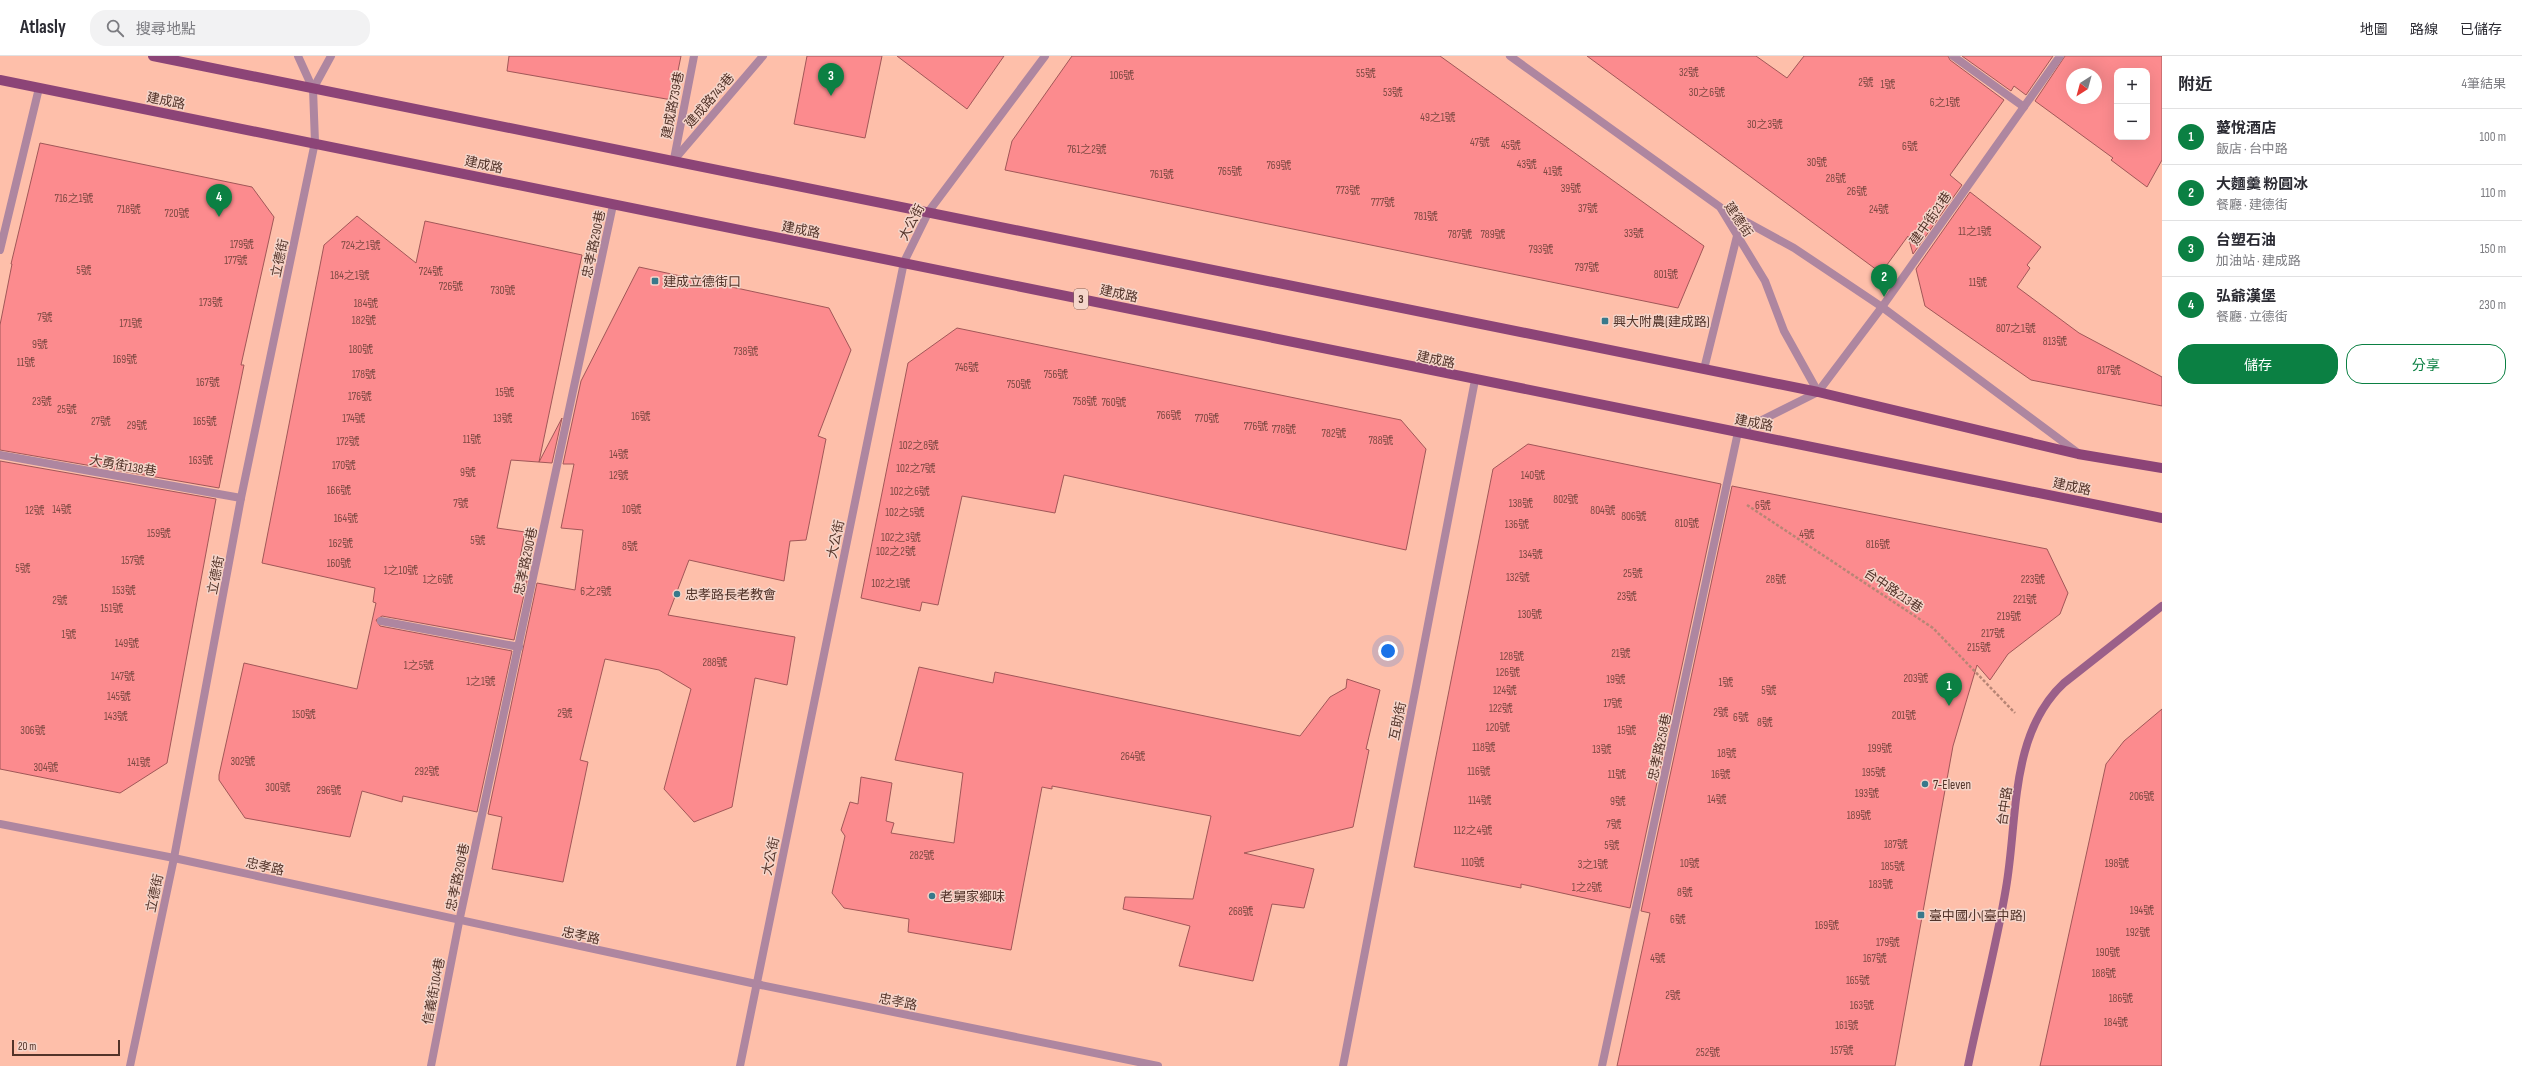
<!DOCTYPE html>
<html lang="zh-TW">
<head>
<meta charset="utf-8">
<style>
  :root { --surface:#fff; --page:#f2f2f3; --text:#2b2b33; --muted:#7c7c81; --line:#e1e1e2; --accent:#0b8043 }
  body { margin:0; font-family:"Sofia Sans Condensed","Noto Sans TC",sans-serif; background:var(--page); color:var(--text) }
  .controls { position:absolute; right:12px; top:12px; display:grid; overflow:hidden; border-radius:8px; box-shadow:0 4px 16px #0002 }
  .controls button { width:36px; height:36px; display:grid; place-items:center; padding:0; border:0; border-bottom:1px solid var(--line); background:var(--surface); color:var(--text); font:20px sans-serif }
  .compass { position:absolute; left:2066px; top:12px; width:36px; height:36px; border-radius:50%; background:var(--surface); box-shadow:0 4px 16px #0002; rotate:216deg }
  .scale { position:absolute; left:12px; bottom:10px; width:108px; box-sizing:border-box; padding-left:4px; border:2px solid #523329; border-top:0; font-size:11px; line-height:14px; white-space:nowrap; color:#523329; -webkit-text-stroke:3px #f5d5ca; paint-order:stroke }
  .you { position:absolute; left:1388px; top:595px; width:14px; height:14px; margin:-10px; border:3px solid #fff; border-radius:50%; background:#1a73e8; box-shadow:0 0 0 6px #1a73e833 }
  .badge { display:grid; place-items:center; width:26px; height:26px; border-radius:50%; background:var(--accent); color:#fff; font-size:13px; font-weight:700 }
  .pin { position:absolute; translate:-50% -33px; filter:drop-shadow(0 1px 2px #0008) }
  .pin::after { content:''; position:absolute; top:21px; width:14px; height:12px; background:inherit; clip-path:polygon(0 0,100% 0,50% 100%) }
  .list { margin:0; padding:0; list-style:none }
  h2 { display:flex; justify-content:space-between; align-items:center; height:52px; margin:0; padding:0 16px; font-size:17px }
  h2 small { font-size:13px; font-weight:400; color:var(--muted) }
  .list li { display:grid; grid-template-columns:26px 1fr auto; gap:12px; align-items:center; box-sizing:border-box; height:56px; padding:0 16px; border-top:1px solid var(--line) }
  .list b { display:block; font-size:15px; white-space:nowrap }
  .list p { margin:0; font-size:13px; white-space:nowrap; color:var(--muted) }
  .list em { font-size:13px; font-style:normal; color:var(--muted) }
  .actions { display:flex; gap:8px; padding:12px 16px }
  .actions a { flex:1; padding:9px 0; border:1px solid var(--accent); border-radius:16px; text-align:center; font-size:14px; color:var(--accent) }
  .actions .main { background:var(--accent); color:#fff }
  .icon { flex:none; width:22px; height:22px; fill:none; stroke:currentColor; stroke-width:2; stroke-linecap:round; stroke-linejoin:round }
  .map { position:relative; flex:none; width:2162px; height:1010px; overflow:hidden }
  header { display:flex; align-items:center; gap:24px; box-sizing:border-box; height:56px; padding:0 20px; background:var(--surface); border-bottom:1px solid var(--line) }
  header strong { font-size:19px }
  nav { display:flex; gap:22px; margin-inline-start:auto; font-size:14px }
  .search { width:280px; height:36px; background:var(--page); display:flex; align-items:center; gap:10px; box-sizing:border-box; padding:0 14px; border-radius:16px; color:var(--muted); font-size:15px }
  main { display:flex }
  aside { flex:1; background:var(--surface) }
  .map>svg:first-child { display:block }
  .building { fill:#fc8b8e; stroke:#a15758; fill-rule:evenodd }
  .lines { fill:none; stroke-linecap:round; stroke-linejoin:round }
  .path { stroke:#b78575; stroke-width:2.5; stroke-dasharray:3 2; stroke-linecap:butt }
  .lane { stroke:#ae86a0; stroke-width:8 }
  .street { stroke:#ae86a0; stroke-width:8 }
  .secondary { stroke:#9b6089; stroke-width:8 }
  .primary { stroke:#8c4477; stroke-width:10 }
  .poi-dot { fill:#38798b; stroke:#f5d5ca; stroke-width:1.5 }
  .labels { text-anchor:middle; stroke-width:3; stroke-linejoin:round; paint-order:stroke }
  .number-label { font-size:11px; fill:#7c4942 }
  .shield { fill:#f5d5ca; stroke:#836459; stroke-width:1 }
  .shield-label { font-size:12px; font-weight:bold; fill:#523329 }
  .street-label { font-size:13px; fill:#523329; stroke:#f5d5ca }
  .poi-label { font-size:13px; fill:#523329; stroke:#f5d5ca; text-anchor:start }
</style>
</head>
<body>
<header>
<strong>Atlasly</strong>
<div class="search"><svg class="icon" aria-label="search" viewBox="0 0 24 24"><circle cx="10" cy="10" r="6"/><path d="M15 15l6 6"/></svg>搜尋地點</div>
<nav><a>地圖</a><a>路線</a><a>已儲存</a></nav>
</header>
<main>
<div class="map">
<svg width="2162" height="1010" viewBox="0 0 2162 1010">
  <rect width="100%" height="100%" fill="#febfaa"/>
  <g class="building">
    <polygon points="509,0 681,0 672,44 507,15"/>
    <polygon points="807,0 882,0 865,82 794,68"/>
    <polygon points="897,0 1004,0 967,53"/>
    <polygon points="1072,0 1440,0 1704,190 1678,252 1005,114 1012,85"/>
    <polygon points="1587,0 1756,0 1787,22 1804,0 1948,0 1950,4 2004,44 1950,119 1962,129 1913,198 1908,180 1881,217"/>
    <polygon points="1962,0 2053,0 2026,39 2014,30 2011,35"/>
    <path d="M2065,0H2162V104L2147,131L2111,104L2113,102L2035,45ZM2117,15H2147V81H2117ZM2072,18H2096V42H2072Z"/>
    <polygon points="40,87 252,131 274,161 241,309 244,309 219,432 0,394 0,269 12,208 11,208"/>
    <polygon points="1970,136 2041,191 2027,209 2030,212 2017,231 2079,277 2162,321 2162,350 2031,324 1925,250 1916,213"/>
    <polygon points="357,160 416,207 425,165 582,199 539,406 562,362 552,407 511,404 497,472 525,476 516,523 527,525 514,584 382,560 376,564 380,570 512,595 477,756 403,740 402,746 362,735 350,781 245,762 219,724 219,719 244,607 357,633 376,547 373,546 375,532 262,507 324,189"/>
    <polygon points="639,211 829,252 851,294 818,380 826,383 806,484 790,485 784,525 689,504 668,559 795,581 787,629 755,622 732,751 694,766 664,733 691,633 659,614 605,603 580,704 588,706 563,826 492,813 502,761 488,758 537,527 575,534 583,474 561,472 574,408 563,408 581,325"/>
    <polygon points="957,272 1401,364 1426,393 1406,494 1064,419 1055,457 962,440 938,549 922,546 920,555 861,542 908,307"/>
    <polygon points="1528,388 1721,428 1630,852 1521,828 1521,832 1414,811 1493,413"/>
    <polygon points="0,405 216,443 167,707 120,737 0,713"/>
    <polygon points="1732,430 2047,493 2068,537 2060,558 2008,598 1990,624 1977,609 1953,690 1895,1010 1617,1010 1650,857 1641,855"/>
    <polygon points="919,611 993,627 995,616 1300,680 1330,641 1346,632 1347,623 1380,634 1366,693 1369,694 1353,771 1244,797 1314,813 1304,852 1272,848 1253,925 1179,910 1190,870 1123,853 1125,841 1193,843 1211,760 1052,730 1052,733 1042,731 1011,894 908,876 909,863 844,852 832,837 845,780 841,774 850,746 858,748 861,721 892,727 886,765 894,767 891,777 954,787 963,717 895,704"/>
    <polygon points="2162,653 2162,1010 2040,1010 2106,708 2124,685"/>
  </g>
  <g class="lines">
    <polyline class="path" points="1747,449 1933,572 2015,657"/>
    <g class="lane">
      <polyline points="1953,0 2024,51"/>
      <polyline points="674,103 694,0"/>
      <polyline points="674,104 763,0"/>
      <polyline points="0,194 39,32"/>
      <polyline points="1704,313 1737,180"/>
      <polyline points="1818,336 1882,251 2060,0"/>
      <polyline points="0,399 241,442"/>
      <polyline points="381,565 519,591"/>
      <polyline points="431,1010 459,866 613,149"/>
      <polyline points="1343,1010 1475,324"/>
      <polyline points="1602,1010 1738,376"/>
    </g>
    <g class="street">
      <polyline points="1510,0 1720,151 1765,225 1784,275 1818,336 1738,376"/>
      <polyline points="313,33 331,0"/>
      <polyline points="1721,152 1794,192 1882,251 2078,397"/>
      <polyline points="0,768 174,802 756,928 1158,1010"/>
      <polyline points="130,1010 174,802 241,442 315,86 313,33 298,0"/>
      <polyline points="740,1010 904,206 929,155 1045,0"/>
    </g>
    <path class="secondary" d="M1968,1010C1980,951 1996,892 2006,832C2018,764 2009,678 2064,627L2162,550"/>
    <g class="primary">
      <polyline points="153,0 1818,336 2078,398 2162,412"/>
      <polyline points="0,24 2162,462"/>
    </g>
  </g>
  <g class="poi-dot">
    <rect x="651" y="221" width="8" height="8" rx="2"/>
    <rect x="1601" y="261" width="8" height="8" rx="2"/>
    <circle cx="677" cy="538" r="4"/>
    <circle cx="1925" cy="728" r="4"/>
    <circle cx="932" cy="840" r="4"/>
    <rect x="1917" y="855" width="8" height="8" rx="2"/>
  </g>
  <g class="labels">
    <g class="number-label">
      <text x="1689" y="20">32號</text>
      <text x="1366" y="21">55號</text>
      <text x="1122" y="23">106號</text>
      <text x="1866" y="30">2號</text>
      <text x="1888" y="32">1號</text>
      <text x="1393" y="40">53號</text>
      <text x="1707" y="40">30之6號</text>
      <text x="1945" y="50">6之1號</text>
      <text x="1438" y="65">49之1號</text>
      <text x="1765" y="72">30之3號</text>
      <text x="1480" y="90">47號</text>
      <text x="1511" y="93">45號</text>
      <text x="1910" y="94">6號</text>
      <text x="1087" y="97">761之2號</text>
      <text x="1817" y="110">30號</text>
      <text x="1527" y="112">43號</text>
      <text x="1279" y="113">769號</text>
      <text x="1230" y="119">765號</text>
      <text x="1553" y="119">41號</text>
      <text x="1162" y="122">761號</text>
      <text x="1836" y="126">28號</text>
      <text x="1571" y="136">39號</text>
      <text x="1348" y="138">773號</text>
      <text x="1857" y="139">26號</text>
      <text x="74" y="146">716之1號</text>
      <text x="1383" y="150">777號</text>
      <text x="1588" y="156">37號</text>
      <text x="129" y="157">718號</text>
      <text x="1879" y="157">24號</text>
      <text x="177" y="161">720號</text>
      <text x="1426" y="164">781號</text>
      <text x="1975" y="179">11之1號</text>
      <text x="1634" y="181">33號</text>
      <text x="1460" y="182">787號</text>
      <text x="1493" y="182">789號</text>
      <text x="242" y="192">179號</text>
      <text x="361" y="193">724之1號</text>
      <text x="1541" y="197">793號</text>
      <text x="236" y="208">177號</text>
      <text x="1587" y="215">797號</text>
      <text x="84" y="218">5號</text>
      <text x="431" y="219">724號</text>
      <text x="1666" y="222">801號</text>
      <text x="350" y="223">184之1號</text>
      <text x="1978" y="230">11號</text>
      <text x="451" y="234">726號</text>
      <text x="503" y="238">730號</text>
      <text x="211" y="250">173號</text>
      <text x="366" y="251">184號</text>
      <text x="45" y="265">7號</text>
      <text x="364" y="268">182號</text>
      <text x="131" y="271">171號</text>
      <text x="2016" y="276">807之1號</text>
      <text x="2055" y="289">813號</text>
      <text x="40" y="292">9號</text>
      <text x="361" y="297">180號</text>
      <text x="746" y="299">738號</text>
      <text x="125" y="307">169號</text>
      <text x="26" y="310">11號</text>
      <text x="967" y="315">746號</text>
      <text x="2109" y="318">817號</text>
      <text x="364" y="322">178號</text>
      <text x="1056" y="322">756號</text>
      <text x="208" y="330">167號</text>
      <text x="1019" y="332">750號</text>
      <text x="505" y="340">15號</text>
      <text x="360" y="344">176號</text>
      <text x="42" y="349">23號</text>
      <text x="1085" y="349">758號</text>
      <text x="1114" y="350">760號</text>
      <text x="67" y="357">25號</text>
      <text x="1169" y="363">766號</text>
      <text x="641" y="364">16號</text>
      <text x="354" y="366">174號</text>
      <text x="503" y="366">13號</text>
      <text x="1207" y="366">770號</text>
      <text x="101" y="369">27號</text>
      <text x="205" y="369">165號</text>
      <text x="137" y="373">29號</text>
      <text x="1256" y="374">776號</text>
      <text x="1284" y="377">778號</text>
      <text x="1334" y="381">782號</text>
      <text x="472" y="387">11號</text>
      <text x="1381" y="388">788號</text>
      <text x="348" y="389">172號</text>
      <text x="919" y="393">102之8號</text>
      <text x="619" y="402">14號</text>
      <text x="201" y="408">163號</text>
      <text x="344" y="413">170號</text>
      <text x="916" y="416">102之7號</text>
      <text x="468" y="420">9號</text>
      <text x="619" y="423">12號</text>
      <text x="1533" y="423">140號</text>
      <text x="339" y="438">166號</text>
      <text x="910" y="439">102之6號</text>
      <text x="1566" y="447">802號</text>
      <text x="461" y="451">7號</text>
      <text x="1521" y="451">138號</text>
      <text x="1763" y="453">6號</text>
      <text x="62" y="457">14號</text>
      <text x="632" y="457">10號</text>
      <text x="35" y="458">12號</text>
      <text x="1603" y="458">804號</text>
      <text x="905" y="460">102之5號</text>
      <text x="1634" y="464">806號</text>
      <text x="346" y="466">164號</text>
      <text x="1687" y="471">810號</text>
      <text x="1517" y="472">136號</text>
      <text x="159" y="481">159號</text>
      <text x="1807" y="482">4號</text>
      <text x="901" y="485">102之3號</text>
      <text x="478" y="488">5號</text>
      <text x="341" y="491">162號</text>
      <text x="1878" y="492">816號</text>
      <text x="630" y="494">8號</text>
      <text x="896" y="499">102之2號</text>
      <text x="1531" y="502">134號</text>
      <text x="133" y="508">157號</text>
      <text x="339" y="511">160號</text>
      <text x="23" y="516">5號</text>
      <text x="401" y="518">1之10號</text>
      <text x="1633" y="521">25號</text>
      <text x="1518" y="525">132號</text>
      <text x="438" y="527">1之6號</text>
      <text x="1776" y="527">28號</text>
      <text x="2033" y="527">223號</text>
      <text x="891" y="531">102之1號</text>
      <text x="124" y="538">153號</text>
      <text x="596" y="539">6之2號</text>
      <text x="1627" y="544">23號</text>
      <text x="2025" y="547">221號</text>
      <text x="60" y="548">2號</text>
      <text x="112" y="556">151號</text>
      <text x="1530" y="562">130號</text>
      <text x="2009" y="564">219號</text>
      <text x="1993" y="581">217號</text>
      <text x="69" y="582">1號</text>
      <text x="127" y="591">149號</text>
      <text x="1979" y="595">215號</text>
      <text x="1621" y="601">21號</text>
      <text x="1512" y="604">128號</text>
      <text x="715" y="610">288號</text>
      <text x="419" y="613">1之5號</text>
      <text x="1508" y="620">126號</text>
      <text x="123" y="624">147號</text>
      <text x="1916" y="626">203號</text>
      <text x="1616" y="627">19號</text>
      <text x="481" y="629">1之1號</text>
      <text x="1726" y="630">1號</text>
      <text x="1505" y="638">124號</text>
      <text x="1769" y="638">5號</text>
      <text x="119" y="644">145號</text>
      <text x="1613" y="651">17號</text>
      <text x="1501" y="656">122號</text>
      <text x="1721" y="660">2號</text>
      <text x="565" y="661">2號</text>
      <text x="304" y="662">150號</text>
      <text x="1904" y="663">201號</text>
      <text x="116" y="664">143號</text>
      <text x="1741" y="665">6號</text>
      <text x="1765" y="670">8號</text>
      <text x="1498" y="675">120號</text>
      <text x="33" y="678">306號</text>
      <text x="1627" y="678">15號</text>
      <text x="1484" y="695">118號</text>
      <text x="1880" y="696">199號</text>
      <text x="1602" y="697">13號</text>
      <text x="1727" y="701">18號</text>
      <text x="1133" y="704">264號</text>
      <text x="243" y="709">302號</text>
      <text x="139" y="710">141號</text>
      <text x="46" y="715">304號</text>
      <text x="427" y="719">292號</text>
      <text x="1479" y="719">116號</text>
      <text x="1874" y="720">195號</text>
      <text x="1617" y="722">11號</text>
      <text x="1721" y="722">16號</text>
      <text x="278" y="735">300號</text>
      <text x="329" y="738">296號</text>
      <text x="1867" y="741">193號</text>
      <text x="2142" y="744">206號</text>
      <text x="1717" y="747">14號</text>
      <text x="1480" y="748">114號</text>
      <text x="1618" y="749">9號</text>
      <text x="1859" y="763">189號</text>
      <text x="1614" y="772">7號</text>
      <text x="1473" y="778">112之4號</text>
      <text x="1896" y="792">187號</text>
      <text x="1612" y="793">5號</text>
      <text x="922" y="803">282號</text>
      <text x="1473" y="810">110號</text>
      <text x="1690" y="811">10號</text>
      <text x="2117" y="811">198號</text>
      <text x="1593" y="812">3之1號</text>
      <text x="1893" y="814">185號</text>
      <text x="1881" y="832">183號</text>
      <text x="1587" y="835">1之2號</text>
      <text x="1685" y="840">8號</text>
      <text x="2142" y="858">194號</text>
      <text x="1241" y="859">268號</text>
      <text x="1678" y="867">6號</text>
      <text x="1827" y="873">169號</text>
      <text x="2138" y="880">192號</text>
      <text x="1888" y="890">179號</text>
      <text x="2108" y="900">190號</text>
      <text x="1658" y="906">4號</text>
      <text x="1875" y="906">167號</text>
      <text x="2104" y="921">188號</text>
      <text x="1858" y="928">165號</text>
      <text x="1673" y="943">2號</text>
      <text x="2121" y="946">186號</text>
      <text x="1862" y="953">163號</text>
      <text x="2116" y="970">184號</text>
      <text x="1847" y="973">161號</text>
      <text x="1842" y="998">157號</text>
      <text x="1708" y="1000">252號</text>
    </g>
    <rect class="shield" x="1074" y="233" width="14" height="20" rx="3"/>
    <g class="shield-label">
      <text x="1081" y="247">3</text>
    </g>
    <g class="street-label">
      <text transform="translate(166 44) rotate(11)" y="5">建成路</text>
      <text transform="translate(709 44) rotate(-49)" y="5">建成路743巷</text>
      <text transform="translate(672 49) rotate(-79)" y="5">建成路739巷</text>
      <text transform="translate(484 108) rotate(12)" y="5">建成路</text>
      <text transform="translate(1930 162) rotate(-55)" y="5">建中街21巷</text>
      <text transform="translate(1739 163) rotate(56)" y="5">建德街</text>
      <text transform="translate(911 166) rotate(-62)" y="5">大公街</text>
      <text transform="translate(801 173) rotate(11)" y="5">建成路</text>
      <text transform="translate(593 188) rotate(-78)" y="5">忠孝路290巷</text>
      <text transform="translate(279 202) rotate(-78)" y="5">立德街</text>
      <text transform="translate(1119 237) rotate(12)" y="5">建成路</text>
      <text transform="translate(1436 303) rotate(12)" y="5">建成路</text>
      <text transform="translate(1754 366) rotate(11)" y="5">建成路</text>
      <text transform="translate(123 409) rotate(10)" y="5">大勇街138巷</text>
      <text transform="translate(2072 430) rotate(12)" y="5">建成路</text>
      <text transform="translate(835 483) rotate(-78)" y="5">大公街</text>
      <text transform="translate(525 505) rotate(-78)" y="5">忠孝路290巷</text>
      <text transform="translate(215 519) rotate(-79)" y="5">立德街</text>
      <text transform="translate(1894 534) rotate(34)" y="5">台中路213巷</text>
      <text transform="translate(1397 665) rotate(-79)" y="5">互助街</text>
      <text transform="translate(1659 691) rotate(-78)" y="5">忠孝路258巷</text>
      <text transform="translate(2004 750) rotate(-82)" y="5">台中路</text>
      <text transform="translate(770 800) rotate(-78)" y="5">大公街</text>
      <text transform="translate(265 810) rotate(13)" y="5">忠孝路</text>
      <text transform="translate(457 821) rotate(-78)" y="5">忠孝路290巷</text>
      <text transform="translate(154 837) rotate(-78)" y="5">立德街</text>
      <text transform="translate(581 879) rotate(12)" y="5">忠孝路</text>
      <text transform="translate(433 935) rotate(-79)" y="5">信義街104巷</text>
      <text transform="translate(898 945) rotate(11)" y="5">忠孝路</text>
    </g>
    <g class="poi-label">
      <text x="663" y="230">建成立德街口</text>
      <text x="1613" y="270">興大附農(建成路)</text>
      <text x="685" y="543">忠孝路長老教會</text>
      <text x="1933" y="733">7-Eleven</text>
      <text x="940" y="845">老舅家鄉味</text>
      <text x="1929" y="864">臺中國小(臺中路)</text>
    </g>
  </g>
</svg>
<div class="controls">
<button>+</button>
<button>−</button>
</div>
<svg class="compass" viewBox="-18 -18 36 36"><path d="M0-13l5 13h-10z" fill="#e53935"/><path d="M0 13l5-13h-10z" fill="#7c7c81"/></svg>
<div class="scale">20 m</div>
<div class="you"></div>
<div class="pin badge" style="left:1949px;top:650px">1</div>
<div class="pin badge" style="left:1884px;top:241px">2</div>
<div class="pin badge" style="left:831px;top:40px">3</div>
<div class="pin badge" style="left:219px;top:161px">4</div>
</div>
<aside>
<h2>附近<small>4筆結果</small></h2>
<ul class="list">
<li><span class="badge">1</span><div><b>薆悅酒店</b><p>飯店 · 台中路</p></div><em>100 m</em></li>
<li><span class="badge">2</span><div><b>大麵羹 粉圓冰</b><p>餐廳 · 建德街</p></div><em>110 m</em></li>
<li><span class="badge">3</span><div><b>台塑石油</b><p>加油站 · 建成路</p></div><em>150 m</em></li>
<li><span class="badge">4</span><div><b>弘爺漢堡</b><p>餐廳 · 立德街</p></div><em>230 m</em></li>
</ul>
<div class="actions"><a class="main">儲存</a><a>分享</a></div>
</aside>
</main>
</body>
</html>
